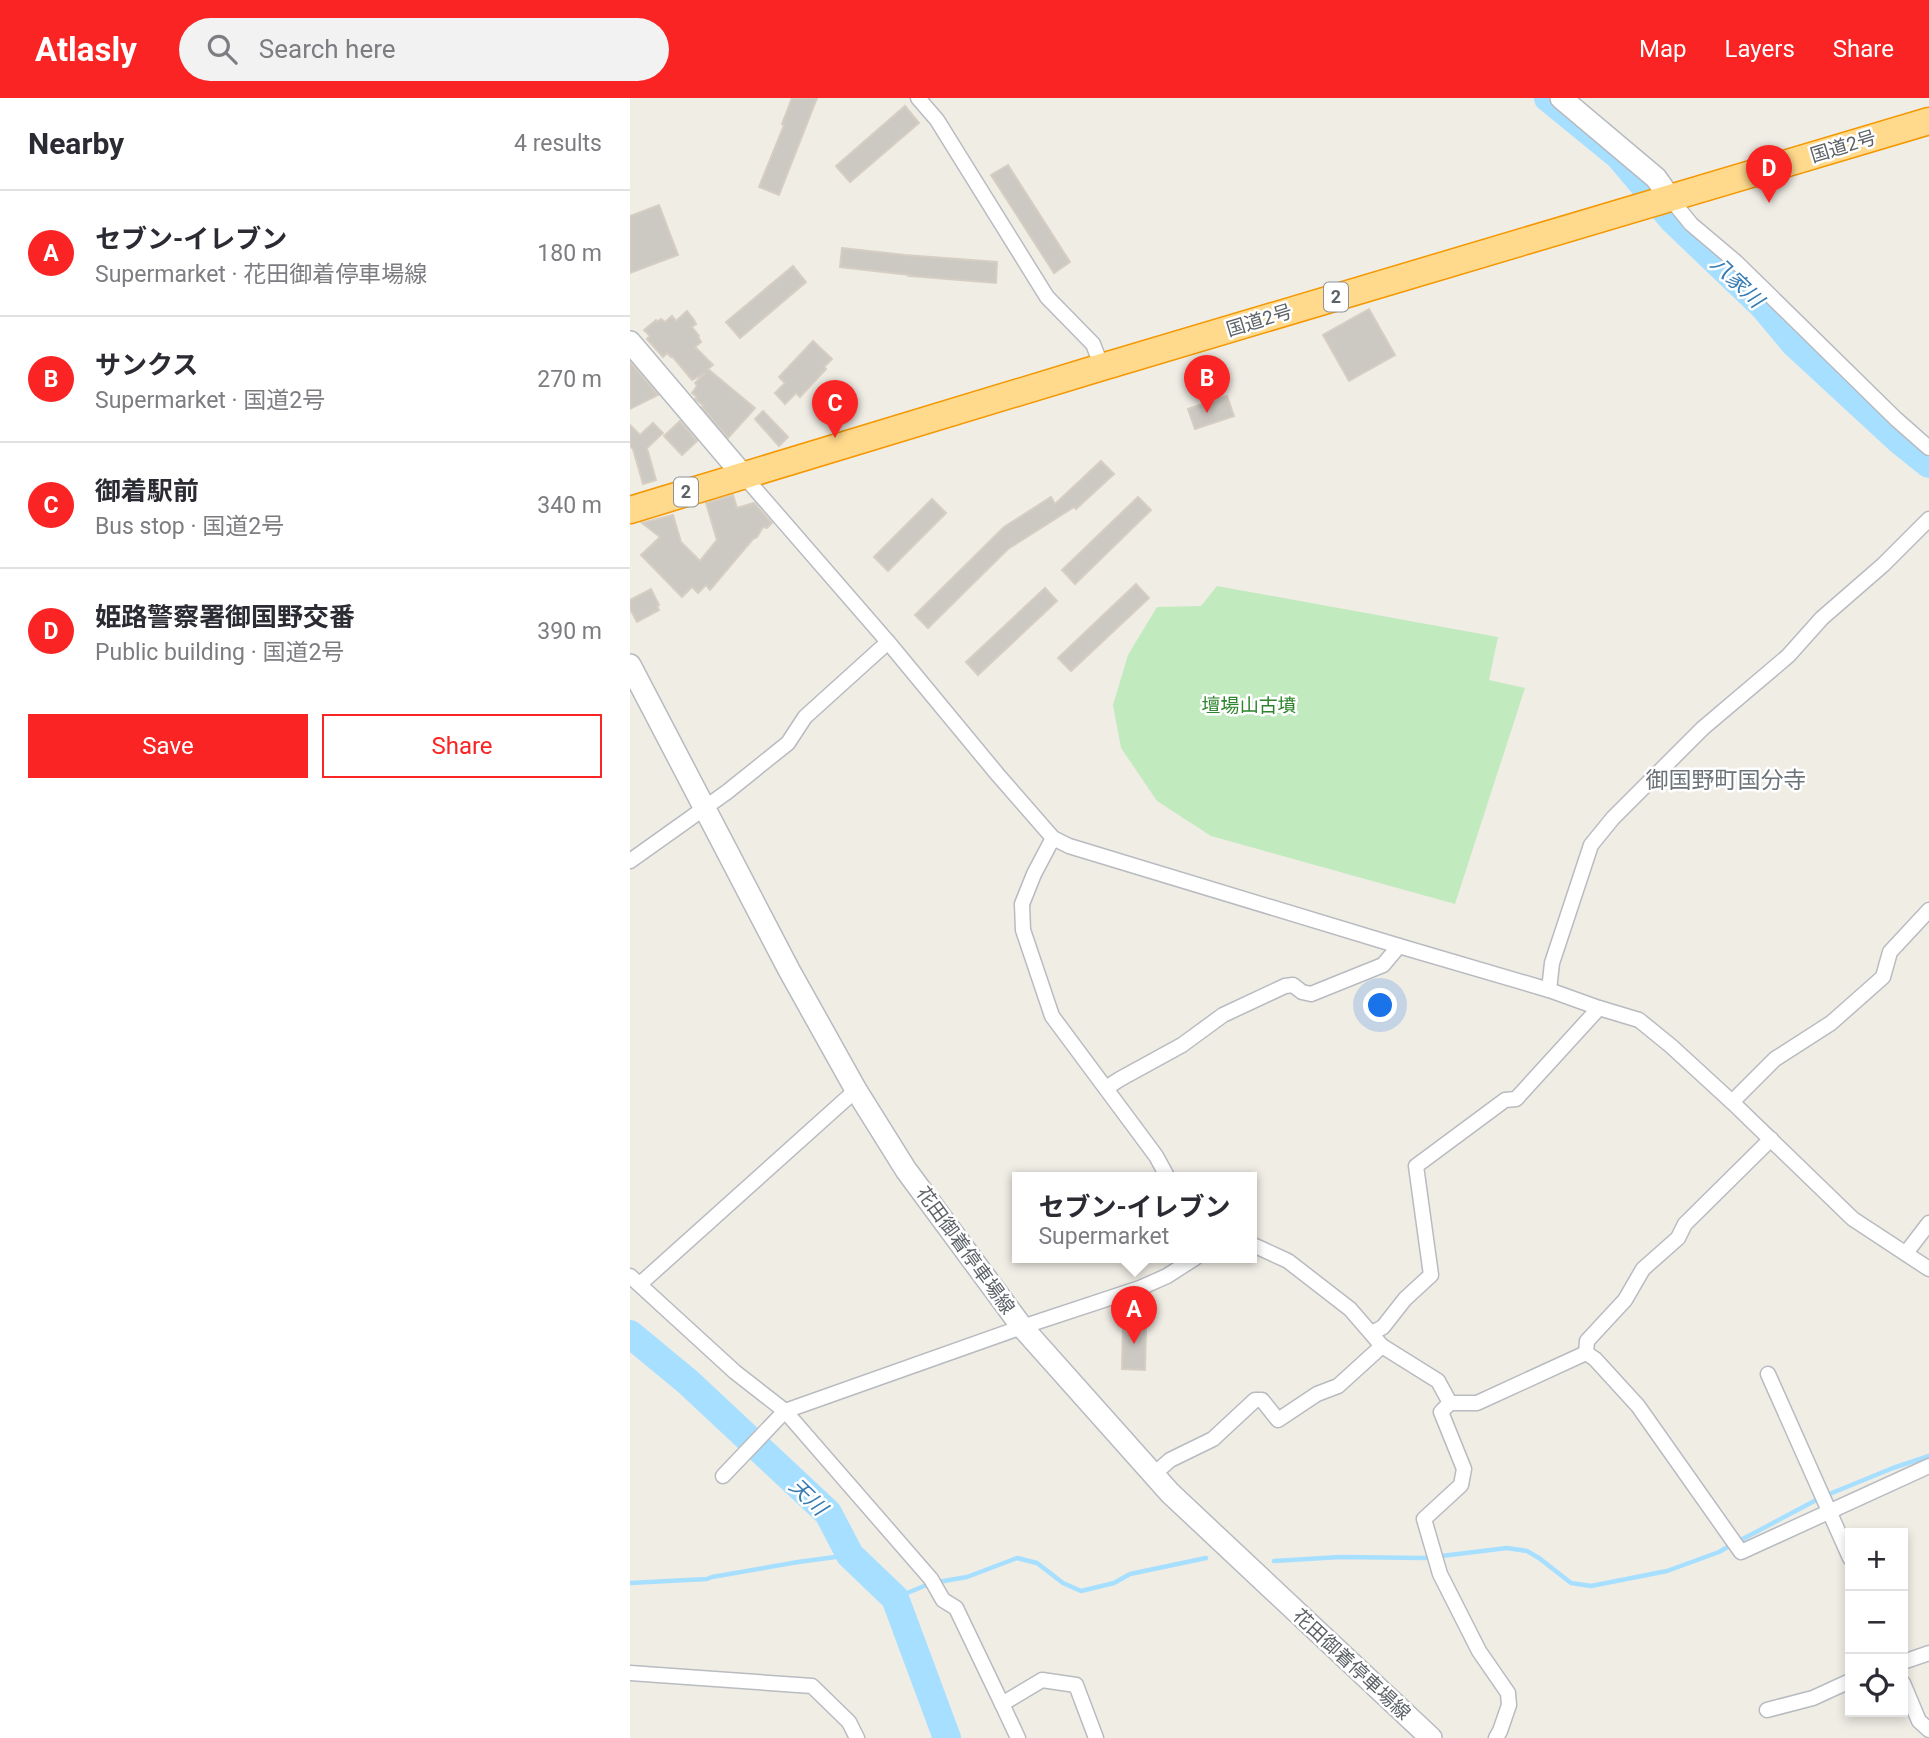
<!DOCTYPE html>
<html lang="en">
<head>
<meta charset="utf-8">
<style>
  :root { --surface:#fff; --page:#f2f2f3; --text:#2b2b33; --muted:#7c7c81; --line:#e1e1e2; --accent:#f92423 }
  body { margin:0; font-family:Roboto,"Noto Sans JP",sans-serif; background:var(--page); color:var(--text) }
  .controls { position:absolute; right:21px; bottom:21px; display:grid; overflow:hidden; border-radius:0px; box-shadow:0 4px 10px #0003 }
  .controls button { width:63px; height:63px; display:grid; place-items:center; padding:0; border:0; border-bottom:2px solid var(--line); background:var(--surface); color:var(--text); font:35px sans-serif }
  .you { position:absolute; left:751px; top:908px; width:24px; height:24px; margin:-18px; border:5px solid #fff; border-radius:50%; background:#1a73e8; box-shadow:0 0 0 10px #1a73e833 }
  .badge { display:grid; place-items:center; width:46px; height:46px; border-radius:50%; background:var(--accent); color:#fff; font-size:23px; font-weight:700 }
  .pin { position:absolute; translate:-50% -58px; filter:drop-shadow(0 2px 4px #0008) }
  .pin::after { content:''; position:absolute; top:37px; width:24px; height:21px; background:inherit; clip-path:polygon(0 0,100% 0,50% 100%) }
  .popup { position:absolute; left:382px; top:1074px; width:245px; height:91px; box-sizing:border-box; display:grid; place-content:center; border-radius:0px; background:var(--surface); filter:drop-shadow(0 2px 5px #0005); font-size:23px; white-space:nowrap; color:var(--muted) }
  .popup b { font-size:26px; color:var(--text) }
  .popup::after { content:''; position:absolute; left:50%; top:100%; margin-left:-14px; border:14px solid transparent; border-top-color:var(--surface) }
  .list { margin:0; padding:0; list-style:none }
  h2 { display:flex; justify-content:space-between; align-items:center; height:91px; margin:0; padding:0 28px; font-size:30px }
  h2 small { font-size:23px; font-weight:400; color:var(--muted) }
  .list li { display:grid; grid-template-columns:46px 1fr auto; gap:21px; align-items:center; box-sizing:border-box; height:126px; padding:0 28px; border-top:2px solid var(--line) }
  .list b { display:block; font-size:26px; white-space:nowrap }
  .list p { margin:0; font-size:23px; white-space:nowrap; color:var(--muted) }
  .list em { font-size:23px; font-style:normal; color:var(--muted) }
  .actions { display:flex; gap:14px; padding:21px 28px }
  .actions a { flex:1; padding:16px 0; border:2px solid var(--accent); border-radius:0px; text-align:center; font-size:24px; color:var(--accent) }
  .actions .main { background:var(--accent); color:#fff }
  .icon { flex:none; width:38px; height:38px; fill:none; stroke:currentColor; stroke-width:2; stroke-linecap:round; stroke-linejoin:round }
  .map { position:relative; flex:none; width:1299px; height:1640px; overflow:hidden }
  header { display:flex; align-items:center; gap:42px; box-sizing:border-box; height:98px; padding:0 35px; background:var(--accent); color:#fff }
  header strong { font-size:33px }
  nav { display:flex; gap:38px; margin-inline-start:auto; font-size:24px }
  .search { width:490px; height:63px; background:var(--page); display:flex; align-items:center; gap:18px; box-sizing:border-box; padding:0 24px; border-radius:38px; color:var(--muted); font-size:26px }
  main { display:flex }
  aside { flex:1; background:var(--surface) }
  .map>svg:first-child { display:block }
  .green { fill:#c2eabf }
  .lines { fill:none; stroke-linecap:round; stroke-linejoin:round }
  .stream { stroke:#a6dfff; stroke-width:4.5 }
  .river { stroke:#a6dfff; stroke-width:28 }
  .building { fill:#ccc8c2; stroke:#d6cec3; stroke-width:2 }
  .street-casing { stroke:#b8bbc0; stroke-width:17 }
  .secondary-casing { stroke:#b6bbc0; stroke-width:24 }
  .highway-casing { stroke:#f59700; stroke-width:29 }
  .street { stroke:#fff; stroke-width:14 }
  .secondary { stroke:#fff; stroke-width:21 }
  .highway { stroke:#ffda8d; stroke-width:26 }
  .labels { text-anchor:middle; stroke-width:5; stroke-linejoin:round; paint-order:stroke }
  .shield { fill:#fff; stroke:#8e9195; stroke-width:2 }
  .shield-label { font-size:18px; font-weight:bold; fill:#5d6267 }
  .street-label { font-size:19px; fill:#5d6267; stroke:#fff }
  .park-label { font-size:19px; fill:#2f852d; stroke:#fff }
  .water-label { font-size:21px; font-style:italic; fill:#367bb2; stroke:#fff }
  .quarter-label { font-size:23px; fill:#6d7479; stroke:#fff }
</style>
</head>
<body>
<header>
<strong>Atlasly</strong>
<div class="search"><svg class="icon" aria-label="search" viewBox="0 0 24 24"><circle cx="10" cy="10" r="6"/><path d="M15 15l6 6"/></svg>Search here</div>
<nav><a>Map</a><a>Layers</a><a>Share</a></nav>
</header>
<main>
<aside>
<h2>Nearby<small>4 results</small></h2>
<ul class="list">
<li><span class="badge">A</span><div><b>セブン-イレブン</b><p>Supermarket · 花田御着停車場線</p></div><em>180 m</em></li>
<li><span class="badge">B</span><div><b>サンクス</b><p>Supermarket · 国道2号</p></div><em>270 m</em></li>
<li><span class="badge">C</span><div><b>御着駅前</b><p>Bus stop · 国道2号</p></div><em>340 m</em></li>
<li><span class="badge">D</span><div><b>姫路警察署御国野交番</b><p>Public building · 国道2号</p></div><em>390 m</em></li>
</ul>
<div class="actions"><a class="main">Save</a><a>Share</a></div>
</aside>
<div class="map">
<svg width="1299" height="1640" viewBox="0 0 1299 1640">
  <rect width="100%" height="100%" fill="#f0ede5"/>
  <polygon class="green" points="587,488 868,539 859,582 895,590 825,806 581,738 527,703 491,650 483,607 498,557 527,509 571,508"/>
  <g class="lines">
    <g class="stream">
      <polyline points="1109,1443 1192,1399 1263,1370 1299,1358"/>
      <polyline points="644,1463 710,1459 795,1460 877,1450 897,1453 909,1460 941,1485 961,1488 1037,1473 1089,1454 1101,1447"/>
      <polyline points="308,1484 337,1479 387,1460 407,1465 433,1485 451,1493 484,1485 500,1476 576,1460"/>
      <polyline points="0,1485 77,1481 82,1479 168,1464 220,1457"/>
      <polyline points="265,1500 299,1486"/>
    </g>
    <g class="river">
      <polyline points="918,0 989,58 1043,122 1134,209 1164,245 1269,342 1299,366"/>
      <polyline points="0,1236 58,1284 198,1415 220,1457 265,1500 317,1640"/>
    </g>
  </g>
  <g class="building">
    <polygon points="162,0 187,0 149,97 129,89 154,27 152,26"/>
    <polygon points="275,8 289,25 220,84 206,68"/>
    <polygon points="378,67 440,164 424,175 361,77"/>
    <polygon points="29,107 48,157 0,175 0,118"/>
    <polygon points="212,150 275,157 367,164 366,185 279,178 280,177 210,169"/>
    <polygon points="163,168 176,184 110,240 96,224"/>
    <polygon points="739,211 765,257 719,283 693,237"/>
    <polygon points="57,213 64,222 66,226 62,229 69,238 68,239 71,244 65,249 83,267 78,271 125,310 98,340 72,309 74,308 65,301 67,299 62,295 67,288 65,285 75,275 62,282 42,258 41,259 37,255 33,259 17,241 20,238 14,232 26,222 27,224 31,221 35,224 42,218 46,223"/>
    <polygon points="183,243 202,261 194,269 196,271 170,299 166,295 155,306 145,295 155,285 149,279"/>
    <polygon points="0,264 28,297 0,311"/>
    <polygon points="597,298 604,318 565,331 558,311"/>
    <polygon points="133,313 158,339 149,348 125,321"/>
    <polygon points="50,323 67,343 52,357 34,338"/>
    <polygon points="23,325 33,335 17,350 26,382 13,386 3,351 0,348 0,327 10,337"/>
    <polygon points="471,363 484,376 446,411 444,409 378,451 298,530 285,517 374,429 421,399 425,406"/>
    <polygon points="103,397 107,410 124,405 142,425 137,430 133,429 127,439 123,441 80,492 76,487 68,495 62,489 52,499 11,457 30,439 12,425 43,417 51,444 70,463 87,442 76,405"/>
    <polygon points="508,399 521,412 445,486 432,472"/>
    <polygon points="302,401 316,415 258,473 244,459"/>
    <polygon points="506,486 519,500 441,573 428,560"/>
    <polygon points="415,490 427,503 348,577 336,564"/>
    <polygon points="21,491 29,507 27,508 29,512 7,524 0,511 0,502"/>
    <polygon points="493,1228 516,1228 515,1272 492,1271"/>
  </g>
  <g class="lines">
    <defs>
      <g id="street">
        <polyline points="288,0 307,22 417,199 463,246 472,269"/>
        <polyline points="1040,100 1061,126 1106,164 1266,321 1299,350"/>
        <polyline points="113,377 258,544 368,677 423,740 439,748 769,848 919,892 969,910 1009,922 1041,948 1102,1004 1223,1121 1299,1171"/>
        <polyline points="423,740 404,776 392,806 393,832 422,918 526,1058 538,1080"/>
        <polyline points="0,763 97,694 158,645 175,619 258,544"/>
        <polyline points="919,892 922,865 961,747 983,720 1073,630 1158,558 1192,520 1253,467 1299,421"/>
        <polyline points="476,990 490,981 552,947 593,917 655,888 663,887 672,894 681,896 753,867 769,848"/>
        <polyline points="1102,1004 1145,961 1201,925 1253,879 1260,854 1299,812"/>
        <polyline points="621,1146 658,1163 720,1211 752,1248 808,1283 820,1305"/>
        <polyline points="1276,1155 1299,1125"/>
        <polyline points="0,1178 105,1274 155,1313 301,1481 313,1502 326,1510 372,1606 412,1582 446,1587 466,1640"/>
        <polyline points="10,1186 226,992"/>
        <polyline points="742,1235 753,1229 775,1201 801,1177 786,1068 875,1002 886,1001 969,910"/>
        <polyline points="956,1255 965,1261 1008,1308 1111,1454 1299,1368"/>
        <polyline points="956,1255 957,1243 995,1202 1013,1171 1048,1140 1055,1126 1141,1041"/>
        <polyline points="1138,1276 1220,1460"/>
        <polyline points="523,1377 540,1362 583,1341 625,1302 632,1302 648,1322 687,1296 708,1288 752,1248"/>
        <polyline points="93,1378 155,1313 392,1229 510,1190 537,1178 565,1160"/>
        <polyline points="1273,1564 1299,1555"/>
        <polyline points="0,1575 182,1588 219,1624 227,1640"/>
        <polyline points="1273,1585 1289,1623 1299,1632"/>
        <polyline points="372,1606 388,1640"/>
        <polyline points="1137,1612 1183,1600 1220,1583"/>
        <polyline points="866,1640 870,1633 879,1607 878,1595 849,1553 810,1476 794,1421 831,1387 834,1371 811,1314 820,1305 847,1305 956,1255"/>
      </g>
      <g id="secondary">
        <polyline points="931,0 1026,80 1040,100"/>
        <polyline points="0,244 113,377"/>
        <polyline points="0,567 159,872 226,992 276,1072 392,1229 540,1395 801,1640"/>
      </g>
      <polyline id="highway" points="0,412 472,269 1299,23"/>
    </defs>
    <use href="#street" class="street-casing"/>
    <use href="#secondary" class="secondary-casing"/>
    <use href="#highway" class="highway-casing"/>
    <use href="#street" class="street"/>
    <use href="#secondary" class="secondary"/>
    <use href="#highway" class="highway"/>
  </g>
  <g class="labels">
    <g class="shield">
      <rect x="694" y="184.5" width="24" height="29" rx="5"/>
      <rect x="44" y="379.5" width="24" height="29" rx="5"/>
    </g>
    <g class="shield-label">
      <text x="706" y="205">2</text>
      <text x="56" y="400">2</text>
    </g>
    <g class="street-label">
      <text transform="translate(1213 48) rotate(-17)" y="7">国道2号</text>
      <text transform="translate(629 222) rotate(-17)" y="7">国道2号</text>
      <text transform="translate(336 1152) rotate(54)" y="7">花田御着停車場線</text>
      <text transform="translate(722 1566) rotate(43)" y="7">花田御着停車場線</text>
    </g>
    <g class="park-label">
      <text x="619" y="614">壇場山古墳</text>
    </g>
    <g class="water-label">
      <text transform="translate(1107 184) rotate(44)" y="7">八家川</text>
      <text transform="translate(178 1399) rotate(44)" y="7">天川</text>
    </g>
    <g class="quarter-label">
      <text x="1096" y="690">御国野町国分寺</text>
    </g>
  </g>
</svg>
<div class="controls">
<button>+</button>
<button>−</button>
<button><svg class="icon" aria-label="locate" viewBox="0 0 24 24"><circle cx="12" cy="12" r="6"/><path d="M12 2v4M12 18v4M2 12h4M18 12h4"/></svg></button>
</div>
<div class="you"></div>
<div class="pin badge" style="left:504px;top:1246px">A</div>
<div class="popup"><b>セブン-イレブン</b>Supermarket</div>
<div class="pin badge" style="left:577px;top:315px">B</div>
<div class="pin badge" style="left:205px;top:340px">C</div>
<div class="pin badge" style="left:1139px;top:105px">D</div>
</div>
</main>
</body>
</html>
